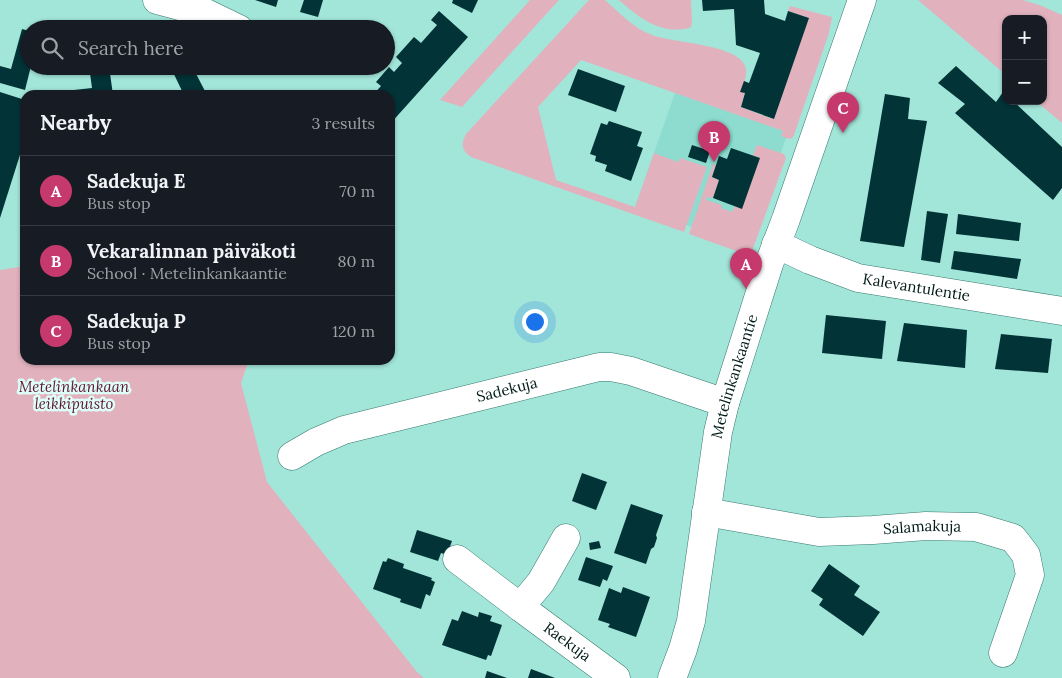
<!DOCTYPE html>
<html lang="en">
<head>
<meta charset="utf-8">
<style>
  :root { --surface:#171b24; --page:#242831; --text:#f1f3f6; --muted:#9ea1a6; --line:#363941; --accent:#c5396d }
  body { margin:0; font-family:Lora,serif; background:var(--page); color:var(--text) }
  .controls { position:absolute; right:15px; top:15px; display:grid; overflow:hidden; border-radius:10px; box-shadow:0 1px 4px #0004 }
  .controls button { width:45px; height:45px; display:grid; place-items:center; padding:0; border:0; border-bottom:1px solid var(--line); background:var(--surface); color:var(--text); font:25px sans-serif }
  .you { position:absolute; left:534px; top:321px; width:18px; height:18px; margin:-12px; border:4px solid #fff; border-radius:50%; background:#1a73e8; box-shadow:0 0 0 8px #1a73e833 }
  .badge { display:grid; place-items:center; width:32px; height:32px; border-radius:50%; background:var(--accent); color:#fff; font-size:16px; font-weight:700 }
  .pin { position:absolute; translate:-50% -41px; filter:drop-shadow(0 1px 2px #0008) }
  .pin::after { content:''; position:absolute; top:26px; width:18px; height:15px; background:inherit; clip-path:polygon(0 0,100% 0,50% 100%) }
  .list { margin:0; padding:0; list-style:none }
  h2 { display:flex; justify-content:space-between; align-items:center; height:65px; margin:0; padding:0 20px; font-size:21px }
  h2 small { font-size:16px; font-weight:400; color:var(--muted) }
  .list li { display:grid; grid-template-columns:32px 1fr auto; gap:15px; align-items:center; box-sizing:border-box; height:70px; padding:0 20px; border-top:1px solid var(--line) }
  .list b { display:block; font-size:19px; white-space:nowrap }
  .list p { margin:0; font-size:16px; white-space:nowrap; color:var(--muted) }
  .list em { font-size:16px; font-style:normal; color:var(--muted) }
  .icon { flex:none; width:28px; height:28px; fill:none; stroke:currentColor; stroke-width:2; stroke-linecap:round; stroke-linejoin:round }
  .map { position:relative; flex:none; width:1062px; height:678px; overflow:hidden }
  .search { position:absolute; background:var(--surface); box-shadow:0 1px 4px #0004; left:20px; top:20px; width:375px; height:55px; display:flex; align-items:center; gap:12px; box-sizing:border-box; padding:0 18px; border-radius:28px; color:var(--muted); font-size:19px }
  .panel { position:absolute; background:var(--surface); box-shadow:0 1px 4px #0004; left:20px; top:90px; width:375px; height:275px; border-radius:15px }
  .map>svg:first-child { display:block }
  .built { fill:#8edccf }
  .green { fill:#e1b2bd }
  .building { fill:#023337 }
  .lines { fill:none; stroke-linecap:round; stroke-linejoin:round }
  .minor-casing { stroke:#37796f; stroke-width:29 }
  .minor { stroke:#fff; stroke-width:28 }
  .labels { text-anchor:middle; stroke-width:5; stroke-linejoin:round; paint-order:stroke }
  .street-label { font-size:15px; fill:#011b18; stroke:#defff8 }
  .park-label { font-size:15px; font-style:italic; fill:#621532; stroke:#defff8 }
</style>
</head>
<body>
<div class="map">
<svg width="1062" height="678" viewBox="0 0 1062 678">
  <rect width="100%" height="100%" fill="#a2e5d9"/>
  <polygon class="built" points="675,93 788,132 748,247 635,207"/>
  <g class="green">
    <polygon points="530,0 559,0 462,107 440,100"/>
    <path d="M589,0H605C620,13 633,28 652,35C671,43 743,44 746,69C747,77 743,85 741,92L745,93L741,107L773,119L808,18L788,11L790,6L832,17L829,33L794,135L792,138L789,139L781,136L783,131L581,60L538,107L556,180L635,207L654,153L678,162L680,158L707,167L684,232L471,157C461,150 461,144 466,134Z"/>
    <path d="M619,0H691L692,22L691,27L689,28C661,35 639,18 619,0Z"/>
    <polygon points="918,0 1023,0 1042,6 1062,15 1062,123 1036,101 1043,101 1043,19 1006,19 1006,75"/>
    <polygon points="757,145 784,154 786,158 752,251 746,253 742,253 689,234 713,164 716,165 712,177 719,180 713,198 707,197 706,200 722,205 721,208 732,212 760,158 753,155"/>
    <polygon points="25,266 25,360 249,360 241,383 267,482 417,672 424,678 0,678 0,270"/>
  </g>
  <g class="building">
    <polygon points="255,0 278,0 276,7"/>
    <polygon points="304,0 323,0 318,17 300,12"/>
    <polygon points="453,0 478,0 472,13 452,3"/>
    <polygon points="702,0 764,0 765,14 785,21 788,11 809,18 774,119 741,107 745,93 740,92 744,81 749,83 760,53 736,45 734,9 703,11"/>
    <polygon points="439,11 468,37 390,124 390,95 373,95 381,86 376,82 389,67 394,72 402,63 396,57 414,37 421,43 437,25 431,20"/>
    <polygon points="22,29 29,31 29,66 31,66 25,90 0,83 0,66 11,69"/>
    <polygon points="89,66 109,66 113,95 75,95 74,90 92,88"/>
    <polygon points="170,66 192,66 207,95 184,95"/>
    <polygon points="956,66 996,102 1003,92 1006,95 1006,101 1013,101 1062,147 1062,188 1053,200 955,113 965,104 938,83"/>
    <polygon points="578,69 625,86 616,112 568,95"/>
    <polygon points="0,92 25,100 25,139 0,218"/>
    <polygon points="885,94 910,98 908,119 927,121 904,247 860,241"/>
    <polygon points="609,121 642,132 637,146 643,148 631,181 605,171 607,165 595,161 596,156 590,154 601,123 607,125"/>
    <polygon points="692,145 710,151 706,163 688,157"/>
    <polygon points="731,148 760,158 742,209 713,198 719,180 712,177 719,156 727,159"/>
    <polygon points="927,211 948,214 940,263 921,260"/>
    <polygon points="958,214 1021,223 1019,241 956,234"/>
    <polygon points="954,251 1021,259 1017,279 951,269"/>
    <polygon points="826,315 886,321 882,359 822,353"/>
    <polygon points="904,323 967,330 965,368 897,361"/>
    <polygon points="1001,334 1052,339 1048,373 995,369"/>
    <polygon points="582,473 607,482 596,510 572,501"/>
    <polygon points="631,504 663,515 656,535 657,538 654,547 651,549 646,564 614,553"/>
    <polygon points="417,530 452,541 447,555 441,553 438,561 410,552"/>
    <polygon points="599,541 601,548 590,550 589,543"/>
    <polygon points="586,557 613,566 607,581 603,579 600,587 578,580"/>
    <polygon points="388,558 404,564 403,568 432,578 431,580 435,582 430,596 426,594 421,609 400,602 401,599 373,589 383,561 386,562"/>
    <polygon points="829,564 860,586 854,595 880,612 863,636 819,605 823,599 811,591"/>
    <polygon points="623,587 650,597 636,637 608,627 610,624 598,620 609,588 621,593"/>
    <polygon points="462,611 478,617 479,612 492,616 490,621 502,625 491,656 488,655 486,660 442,645 452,619 458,621"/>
    <polygon points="531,669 555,678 528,678"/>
    <polygon points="487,671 507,678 485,678"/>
  </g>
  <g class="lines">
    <defs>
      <g id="minor">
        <polyline points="157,0 206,13 239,29"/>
        <path id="s1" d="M776,244L810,260L858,278L1062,311"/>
        <path id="s2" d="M292,456L316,442L344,430L599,367H611L631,371L725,403"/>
        <path id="s3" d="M706,512L819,532L873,530L926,526L976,527L1013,538L1026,555L1030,575L1003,653"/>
        <path id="s4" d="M566,538L541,582L520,607L616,678"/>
        <polyline points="457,559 520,607"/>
        <path id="s5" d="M672,678L683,649L691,621L718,432L725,403L769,264L786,219L862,0"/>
      </g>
    </defs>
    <use href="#minor" class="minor-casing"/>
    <use href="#minor" class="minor"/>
  </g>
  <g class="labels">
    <g class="street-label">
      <text dy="5" stroke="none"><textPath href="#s1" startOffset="148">Kalevantulentie</textPath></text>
      <text dy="5" stroke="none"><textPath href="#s5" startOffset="309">Metelinkankaantie</textPath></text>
      <text dy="5" stroke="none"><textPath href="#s2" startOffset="226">Sadekuja</textPath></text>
      <text dy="5" stroke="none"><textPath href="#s3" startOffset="218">Salamakuja</textPath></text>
      <text dy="5" stroke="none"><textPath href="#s4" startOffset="142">Raekuja</textPath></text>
    </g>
    <g class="park-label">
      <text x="74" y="392">Metelinkankaan<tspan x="74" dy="17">leikkipuisto</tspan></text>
    </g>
  </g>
</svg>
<div class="controls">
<button>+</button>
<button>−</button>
</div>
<div class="you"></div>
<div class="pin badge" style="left:746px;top:289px">A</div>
<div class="pin badge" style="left:714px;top:162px">B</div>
<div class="pin badge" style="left:843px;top:133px">C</div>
<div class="search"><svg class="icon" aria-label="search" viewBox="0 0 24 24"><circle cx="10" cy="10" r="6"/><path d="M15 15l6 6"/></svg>Search here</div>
<section class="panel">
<h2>Nearby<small>3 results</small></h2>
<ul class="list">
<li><span class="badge">A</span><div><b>Sadekuja E</b><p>Bus stop</p></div><em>70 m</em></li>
<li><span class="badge">B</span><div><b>Vekaralinnan päiväkoti</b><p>School · Metelinkankaantie</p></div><em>80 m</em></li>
<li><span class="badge">C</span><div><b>Sadekuja P</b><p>Bus stop</p></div><em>120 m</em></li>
</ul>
</section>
</div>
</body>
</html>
